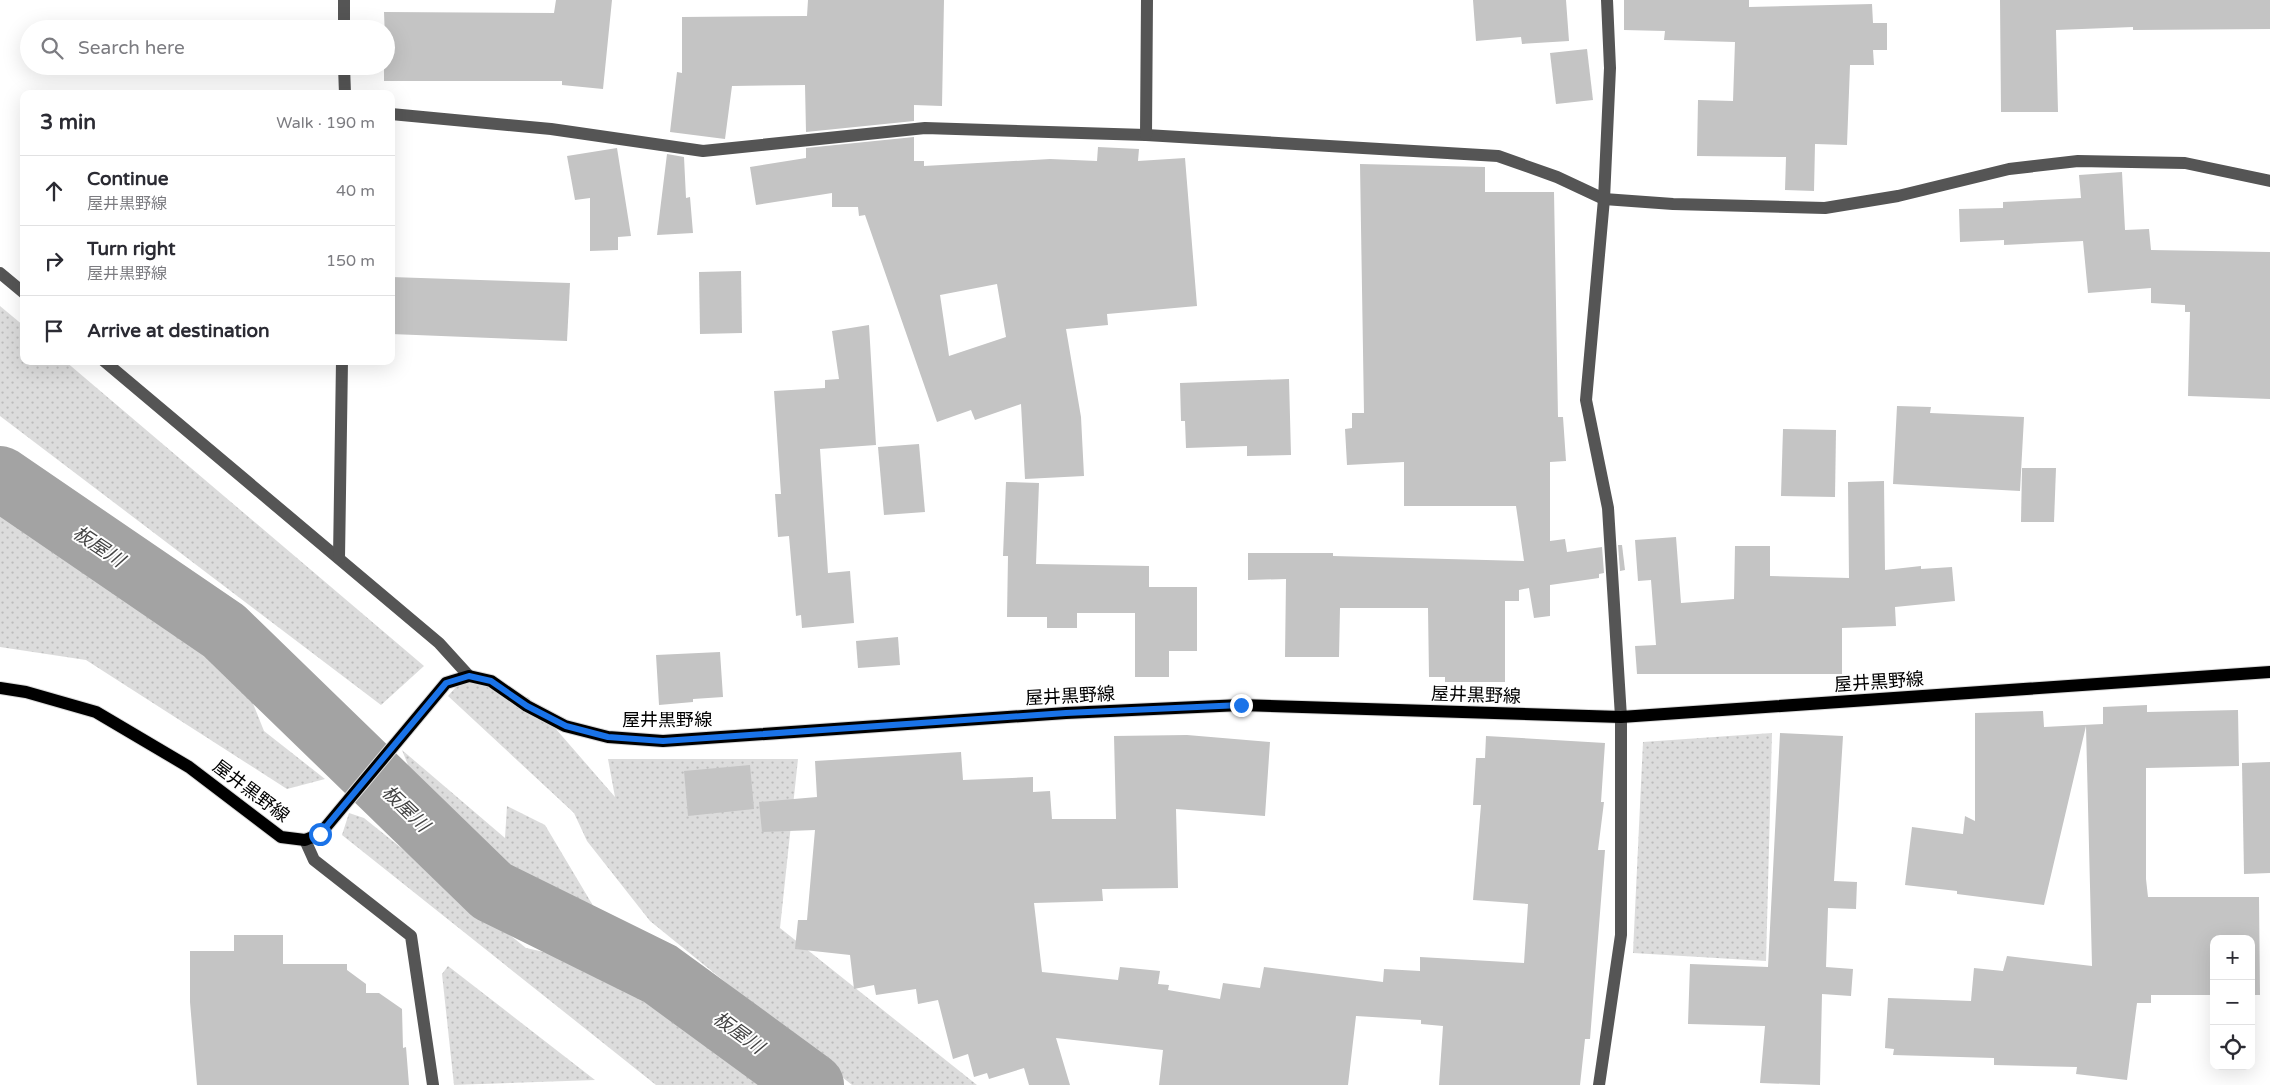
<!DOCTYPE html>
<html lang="en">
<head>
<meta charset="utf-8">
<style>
  :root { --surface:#fff; --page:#f7f7f7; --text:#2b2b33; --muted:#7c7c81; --line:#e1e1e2 }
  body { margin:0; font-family:"Varela Round","Noto Sans JP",sans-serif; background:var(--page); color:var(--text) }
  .controls { position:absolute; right:15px; bottom:15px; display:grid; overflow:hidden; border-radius:10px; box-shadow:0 5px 20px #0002 }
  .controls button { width:45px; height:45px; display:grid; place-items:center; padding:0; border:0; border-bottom:1px solid var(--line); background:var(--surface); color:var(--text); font:25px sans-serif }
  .stop { position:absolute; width:15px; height:15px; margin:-11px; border:4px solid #1a73e8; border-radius:50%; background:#fff }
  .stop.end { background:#1a73e8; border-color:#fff; box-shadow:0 1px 5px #0008 }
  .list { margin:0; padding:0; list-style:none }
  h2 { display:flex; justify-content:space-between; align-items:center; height:65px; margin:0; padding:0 20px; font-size:21px }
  h2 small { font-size:16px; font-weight:400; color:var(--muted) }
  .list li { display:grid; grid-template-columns:32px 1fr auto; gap:15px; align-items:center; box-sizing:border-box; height:70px; padding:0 20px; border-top:1px solid var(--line) }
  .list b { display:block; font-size:19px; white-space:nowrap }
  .list p { margin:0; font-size:16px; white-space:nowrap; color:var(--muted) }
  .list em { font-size:16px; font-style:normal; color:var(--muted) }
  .icon { flex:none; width:28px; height:28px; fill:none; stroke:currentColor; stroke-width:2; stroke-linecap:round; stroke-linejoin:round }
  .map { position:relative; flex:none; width:2270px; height:1085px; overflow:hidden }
  .search { position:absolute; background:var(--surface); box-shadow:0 5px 20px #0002; left:20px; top:20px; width:375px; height:55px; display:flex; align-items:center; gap:12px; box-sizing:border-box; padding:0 18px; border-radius:28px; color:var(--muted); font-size:19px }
  .panel { position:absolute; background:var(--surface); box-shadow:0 5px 20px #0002; left:20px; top:90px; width:375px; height:275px; border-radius:10px }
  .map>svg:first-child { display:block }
  .grass { fill:url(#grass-dots) }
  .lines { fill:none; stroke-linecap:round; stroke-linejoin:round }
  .river { stroke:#a3a3a3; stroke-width:64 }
  .building { fill:#c4c4c4; fill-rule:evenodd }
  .major-casing { stroke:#dbdbdb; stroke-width:14 }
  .minor { stroke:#555; stroke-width:12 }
  .major { stroke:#000; stroke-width:12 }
  .route { stroke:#1a73e8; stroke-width:6 }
  .labels { text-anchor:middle; stroke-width:4; stroke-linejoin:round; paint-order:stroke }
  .street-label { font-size:18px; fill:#000; stroke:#fff }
  .water-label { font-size:19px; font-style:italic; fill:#444; stroke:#fff }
</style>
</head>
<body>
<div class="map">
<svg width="2270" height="1085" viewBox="0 0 2270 1085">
  <defs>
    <pattern id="grass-dots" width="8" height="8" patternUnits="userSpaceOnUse" patternTransform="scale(1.25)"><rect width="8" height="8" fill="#dcdcdc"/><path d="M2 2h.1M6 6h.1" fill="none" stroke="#bbb" stroke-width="1.8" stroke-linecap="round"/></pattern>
  </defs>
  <rect width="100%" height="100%" fill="#fff"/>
  <g class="grass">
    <polygon points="0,306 24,326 24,361 65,361 424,666 381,705 0,416"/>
    <polygon points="0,496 224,631 264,731 325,779 287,789 86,660 0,647"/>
    <polygon points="464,678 529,698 615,797 608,759 798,759 780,928 977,1085 852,1085 650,921 587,841 574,813 448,696"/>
    <polygon points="1772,733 1766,961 1633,953 1643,742"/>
    <polygon points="402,750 505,838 507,806 545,825 598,914 583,936 492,891 426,810"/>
    <polygon points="349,813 364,818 526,948 558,955 601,959 690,996 773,1085 656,1085 342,835"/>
    <polygon points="448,966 595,1080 454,1085 442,974"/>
  </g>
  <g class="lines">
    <polyline class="river" points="0,478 224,631 492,891 660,974 812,1085"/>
  </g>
  <g class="building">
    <polygon points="556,0 612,0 603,89 562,85 562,81 384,81 384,66 386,66 384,12 554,13"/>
    <polygon points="808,0 944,0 942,106 914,105 914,121 806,132 805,85 732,86 725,139 670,132 677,72 682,73 682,17 807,16"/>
    <polygon points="1473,0 1566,0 1569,41 1522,44 1521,37 1476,41"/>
    <polygon points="1624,0 1749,0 1749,7 1872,4 1873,23 1887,23 1887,50 1873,50 1874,65 1850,65 1847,145 1815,144 1814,191 1785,190 1786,157 1697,156 1698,100 1733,101 1735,42 1664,40 1665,31 1624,30"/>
    <polygon points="2000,0 2270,0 2270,29 2133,30 2133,27 2056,30 2058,112 2001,112"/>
    <polygon points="1587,49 1593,100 1556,104 1550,53"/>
    <path d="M914,137V161H924V166L1050,159L1097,161L1098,147L1139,149L1138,161L1185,158L1197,306L1107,314L1108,325L1066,329L1081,417L1084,476L1025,479L1021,404L975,420L971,410L937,422L865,215L859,216L858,207H832V193L756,205L750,167L806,158V148ZM997,284L1006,337L949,356L940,295Z"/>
    <polygon points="617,148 631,236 618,237 618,250 590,251 590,198 575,200 567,156"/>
    <polygon points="667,154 684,157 686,198 690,197 693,233 657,235"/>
    <polygon points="1360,164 1485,167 1485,192 1554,192 1558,417 1563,417 1566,461 1550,462 1550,541 1565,539 1567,552 1602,547 1604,573 1599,574 1599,578 1550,585 1550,616 1534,618 1529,588 1519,590 1519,601 1505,601 1505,682 1445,682 1445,677 1429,677 1428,608 1340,608 1339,657 1285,657 1286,579 1248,580 1248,553 1333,553 1333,556 1524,561 1516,506 1404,506 1404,462 1347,465 1345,429 1352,428 1352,413 1364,413"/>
    <polygon points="2122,172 2125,230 2149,229 2151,250 2270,252 2270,399 2188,396 2190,312 2185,312 2185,305 2151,303 2151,288 2088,293 2083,241 2004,245 2004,240 1960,242 1959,209 2003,208 2003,202 2081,198 2079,175"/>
    <polygon points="741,271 742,333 700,334 699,272"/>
    <polygon points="391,277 570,283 567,341 391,334"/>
    <polygon points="869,325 876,445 820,449 828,573 850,571 854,623 802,628 801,615 796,616 789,536 778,537 775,494 781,494 774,391 825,388 825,380 839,379 832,331"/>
    <polygon points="1289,379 1291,455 1247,456 1247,446 1186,448 1185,421 1181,421 1180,383"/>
    <polygon points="1897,406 1931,407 1930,413 2024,417 2020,491 1893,484"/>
    <polygon points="1783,429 1836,430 1835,497 1781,496"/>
    <polygon points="919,444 925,512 884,515 878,447"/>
    <polygon points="2022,468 2056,468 2054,522 2021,522"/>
    <polygon points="1884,481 1885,570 1921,566 1921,569 1952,567 1955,601 1895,607 1896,626 1842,628 1842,674 1637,674 1635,646 1656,645 1651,580 1638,581 1635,540 1676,537 1681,603 1734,599 1735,546 1770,546 1770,576 1849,578 1848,482"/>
    <polygon points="1006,482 1039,483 1036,564 1149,566 1149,587 1197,587 1197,651 1169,651 1169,677 1135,677 1135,613 1077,613 1077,628 1047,628 1047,617 1007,617 1008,556 1003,556"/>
    <polygon points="1618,545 1622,545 1625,570 1620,571"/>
    <polygon points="898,637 900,665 858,668 856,641"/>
    <polygon points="720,652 723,697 693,699 693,702 659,705 656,655"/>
    <polygon points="2147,705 2147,712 2238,710 2239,766 2146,768 2146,879 2148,897 2259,897 2260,995 2251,995 2251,939 2214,939 2214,995 2151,995 2151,1003 2137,1003 2127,1080 2076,1074 2077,1067 1994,1065 1994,1058 1893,1055 1894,1049 1885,1048 1888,998 1971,1001 1974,968 2003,971 2007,956 2092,966 2086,726 2044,905 1957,894 1957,891 1905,885 1912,827 1963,834 1965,816 1975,821 1975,713 2043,711 2044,727 2103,724 2103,707"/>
    <polygon points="1780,733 1843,736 1834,881 1857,882 1856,909 1828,908 1826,967 1853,969 1851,996 1822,994 1820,1085 1760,1083 1765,1026 1688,1024 1690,964 1768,967"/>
    <polygon points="1187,735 1270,742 1265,816 1176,809 1178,888 1102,889 1103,901 1034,903 1042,972 1118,980 1120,967 1160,971 1158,984 1169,985 1168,990 1220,999 1223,983 1260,988 1264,967 1383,982 1384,969 1420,971 1420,957 1524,963 1528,904 1473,900 1481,805 1473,805 1476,758 1485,758 1486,736 1605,743 1601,802 1604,802 1598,850 1605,850 1590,1039 1585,1039 1580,1085 1439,1085 1443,1026 1421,1024 1421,1020 1356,1016 1348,1085 1159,1085 1163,1050 1056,1038 1070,1085 1029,1085 1024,1068 989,1079 987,1073 974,1077 968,1054 953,1059 938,1000 918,1004 916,989 876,995 874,985 854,989 850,955 795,949 798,920 807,920 815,830 762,832 759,802 817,797 815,761 961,752 963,780 1033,777 1033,792 1050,791 1052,819 1116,819 1114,736"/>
    <polygon points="2270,762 2270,873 2244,874 2242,763"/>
    <polygon points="750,765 754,809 688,816 684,771"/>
    <polygon points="234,935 283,935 283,964 347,964 347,970 366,984 366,993 379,993 402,1009 403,1048 406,1047 409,1085 197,1085 190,1002 190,951 234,951"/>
  </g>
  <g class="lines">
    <defs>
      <polyline id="major" points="0,688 26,692 96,712 189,767 281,837 305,840 320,834 446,683 469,676 491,681 527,706 565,726 608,737 663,741 1066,713 1241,705 1621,717 2270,672"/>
    </defs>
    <use href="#major" class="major-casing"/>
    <g class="minor">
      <polyline points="344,0 344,29"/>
      <polyline points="344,66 345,94"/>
      <polyline points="391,114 551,129 703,151 925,128 1146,135 1498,156 1557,177 1604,199 1673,204 1825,208 1898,196 2009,169 2078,161 2185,163 2270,181"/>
      <polyline points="1146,135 1147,0"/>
      <polyline points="0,273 24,293"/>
      <polyline points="104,361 439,643 469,676"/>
      <polyline points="339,558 342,361"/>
      <polyline points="305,840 314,860 411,936 433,1085"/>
      <polyline points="1599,1085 1621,935 1621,717 1608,508 1586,400 1604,199 1610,68 1607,0"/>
    </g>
    <use href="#major" class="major"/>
  </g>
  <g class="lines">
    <polyline class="route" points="320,834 446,683 469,676 491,681 527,706 566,726 608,737 663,741 1066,713 1241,705"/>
  </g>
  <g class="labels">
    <g class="street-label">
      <text transform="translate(1879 682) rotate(-4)" y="6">屋井黒野線</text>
      <text transform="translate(1476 695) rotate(2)" y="6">屋井黒野線</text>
      <text transform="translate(1070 696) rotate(-3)" y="6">屋井黒野線</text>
      <text x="667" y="726">屋井黒野線</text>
      <text transform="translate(251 791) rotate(37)" y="6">屋井黒野線</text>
    </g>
    <g class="water-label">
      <text transform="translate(99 546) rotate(34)" y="7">板屋川</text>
      <text transform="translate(406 808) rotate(44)" y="7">板屋川</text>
      <text transform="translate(739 1032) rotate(36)" y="7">板屋川</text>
    </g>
  </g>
</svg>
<div class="controls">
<button>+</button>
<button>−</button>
<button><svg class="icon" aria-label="locate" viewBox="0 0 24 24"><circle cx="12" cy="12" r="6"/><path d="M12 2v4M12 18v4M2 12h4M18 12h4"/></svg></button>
</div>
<div class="stop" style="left:320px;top:834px"></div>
<div class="stop end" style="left:1241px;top:705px"></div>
<div class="search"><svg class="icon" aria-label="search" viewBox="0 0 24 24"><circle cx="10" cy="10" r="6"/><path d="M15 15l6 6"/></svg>Search here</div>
<section class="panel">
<h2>3 min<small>Walk · 190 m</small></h2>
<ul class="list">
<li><svg class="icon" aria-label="ahead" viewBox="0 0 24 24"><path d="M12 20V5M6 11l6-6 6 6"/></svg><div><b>Continue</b><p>屋井黒野線</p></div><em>40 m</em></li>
<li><svg class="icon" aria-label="right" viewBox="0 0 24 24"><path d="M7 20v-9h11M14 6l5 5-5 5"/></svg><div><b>Turn right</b><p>屋井黒野線</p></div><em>150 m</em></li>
<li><svg class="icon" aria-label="arrive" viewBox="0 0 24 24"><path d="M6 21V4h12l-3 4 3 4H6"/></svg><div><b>Arrive at destination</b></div></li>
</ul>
</section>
</div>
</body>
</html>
